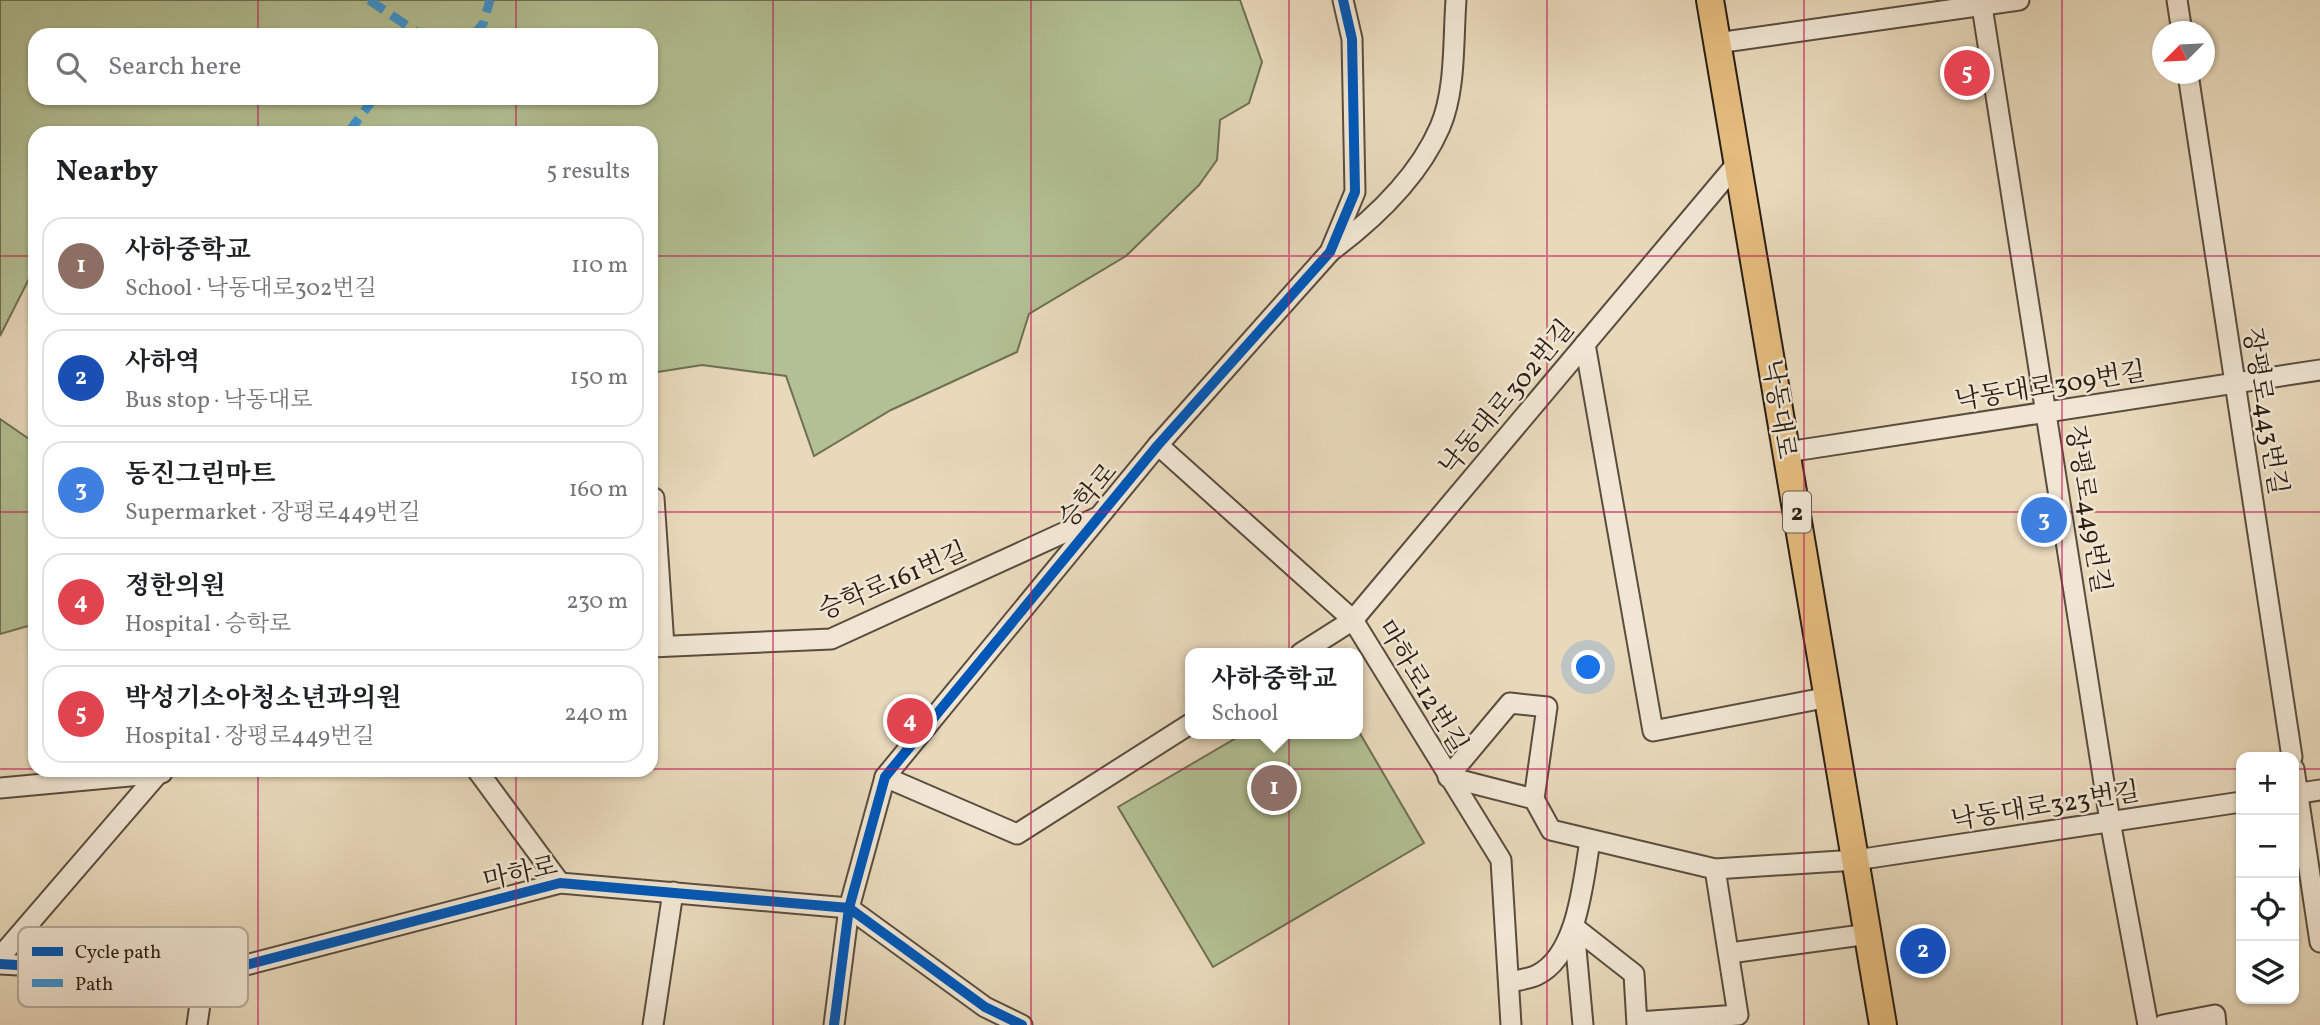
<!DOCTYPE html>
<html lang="en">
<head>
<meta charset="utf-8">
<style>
  :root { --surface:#fff; --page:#f6f6f6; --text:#202124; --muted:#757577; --line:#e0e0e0; --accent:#8f2418 }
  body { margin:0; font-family:Vollkorn,"Noto Serif KR",serif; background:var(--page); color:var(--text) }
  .controls { position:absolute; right:21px; bottom:21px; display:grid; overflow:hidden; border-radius:14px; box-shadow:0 2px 5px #0004 }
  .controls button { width:63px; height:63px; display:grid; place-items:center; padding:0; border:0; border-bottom:2px solid var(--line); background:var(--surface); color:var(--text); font:35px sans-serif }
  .compass { position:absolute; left:2152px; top:21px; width:63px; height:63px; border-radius:50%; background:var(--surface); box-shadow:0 2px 5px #0004; rotate:246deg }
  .you { position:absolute; left:1589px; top:668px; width:24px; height:24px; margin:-18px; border:5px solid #fff; border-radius:50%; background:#1a73e8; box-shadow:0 0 0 10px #1a73e833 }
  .badge { display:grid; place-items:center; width:46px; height:46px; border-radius:50%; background:var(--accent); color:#fff; font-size:23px; font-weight:700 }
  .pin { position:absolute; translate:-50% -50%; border:4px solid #fff; box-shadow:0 2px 7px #0006 }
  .popup { position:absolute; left:1185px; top:648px; width:178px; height:91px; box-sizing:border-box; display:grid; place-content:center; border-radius:14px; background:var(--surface); filter:drop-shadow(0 2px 5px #0005); font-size:23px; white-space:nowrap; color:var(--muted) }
  .popup b { font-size:26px; color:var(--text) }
  .popup::after { content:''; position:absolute; left:50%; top:100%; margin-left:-14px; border:14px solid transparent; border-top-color:var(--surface) }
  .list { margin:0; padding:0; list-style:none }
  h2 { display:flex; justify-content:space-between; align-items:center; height:91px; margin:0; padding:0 28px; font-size:30px }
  h2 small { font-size:23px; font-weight:400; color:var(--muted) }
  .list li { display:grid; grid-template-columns:46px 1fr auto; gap:21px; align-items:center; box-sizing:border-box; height:98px; margin:0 14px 14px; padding:0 14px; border:2px solid var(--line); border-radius:21px }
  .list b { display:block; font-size:26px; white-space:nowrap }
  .list p { margin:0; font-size:23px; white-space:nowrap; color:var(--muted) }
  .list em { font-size:23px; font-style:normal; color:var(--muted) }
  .icon { flex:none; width:38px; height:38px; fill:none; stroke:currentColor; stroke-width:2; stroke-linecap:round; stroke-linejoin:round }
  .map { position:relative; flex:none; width:2320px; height:1025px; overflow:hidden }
  .search { position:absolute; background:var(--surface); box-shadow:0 2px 5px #0004; left:28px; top:28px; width:630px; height:77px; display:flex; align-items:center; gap:18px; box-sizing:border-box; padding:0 24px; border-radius:21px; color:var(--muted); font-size:26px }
  .panel { position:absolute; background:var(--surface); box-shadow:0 2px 5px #0004; left:28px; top:126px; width:630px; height:651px; border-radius:21px }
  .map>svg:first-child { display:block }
  .green { fill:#b2c093; stroke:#6e6f54; stroke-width:2; fill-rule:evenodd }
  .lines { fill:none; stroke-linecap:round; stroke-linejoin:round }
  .minor-casing { stroke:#5a4d3e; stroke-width:23 }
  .major-casing { stroke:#2a1e14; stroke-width:30 }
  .minor { stroke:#f0e6d3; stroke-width:19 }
  .major { stroke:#e4bc7e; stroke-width:26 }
  .quiet { stroke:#3c94d3; stroke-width:9; stroke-dasharray:18 9; stroke-linecap:butt }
  .cycleway-casing { stroke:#f0e6d3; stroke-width:15 }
  .cycleway { stroke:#0057b8; stroke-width:10 }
  .grid { fill:none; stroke:#c2185b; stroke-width:2; stroke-opacity:0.55 }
  .labels { text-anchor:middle; stroke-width:5; stroke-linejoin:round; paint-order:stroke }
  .shield { fill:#f0e6d3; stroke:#655a4d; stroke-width:2 }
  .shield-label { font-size:24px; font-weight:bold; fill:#2a1e14 }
  .street-label { font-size:26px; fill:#2a1e14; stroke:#f0e6d3 }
  .key { fill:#f0e6d3; stroke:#b5aa9a; stroke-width:2 }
  .key-label { font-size:19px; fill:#2a1e14 }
</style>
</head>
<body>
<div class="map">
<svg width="2320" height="1025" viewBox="0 0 2320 1025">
  <rect width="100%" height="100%" fill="#e8d9bb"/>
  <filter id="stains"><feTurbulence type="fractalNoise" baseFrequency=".00286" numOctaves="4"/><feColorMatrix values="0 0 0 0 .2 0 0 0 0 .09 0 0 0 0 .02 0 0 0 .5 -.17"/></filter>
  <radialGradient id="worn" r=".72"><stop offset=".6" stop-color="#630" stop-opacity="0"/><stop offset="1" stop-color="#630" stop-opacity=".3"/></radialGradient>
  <g class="green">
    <path d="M0,0H1240L1262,62L1249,103L1220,120L1217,160L1199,185L1126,256L1029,314L1017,352L891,410L814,456L786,376L702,365L651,373V133H35V267L0,336ZM651,35V98H35V35Z"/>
    <polygon points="0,419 35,443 35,624 0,634"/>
    <polygon points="1358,730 1424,843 1213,967 1118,807 1243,734 1358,734"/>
  </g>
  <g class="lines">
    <defs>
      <g id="minor">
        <polyline points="1981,0 2110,821 2148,1025"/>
        <polyline points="2177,0 2182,32"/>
        <polyline points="1717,43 2019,0"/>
        <polyline points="2188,74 2292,757"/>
        <path d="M1331,251C1374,219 1418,178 1440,127C1456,90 1453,40 1456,0"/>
        <polyline points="1585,344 1653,731 1829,697"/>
        <polyline points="1158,445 1353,620 1501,860 1511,1025"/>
        <polyline points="1787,452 2320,370"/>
        <polyline points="651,498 654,498 664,646"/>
        <polyline points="651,647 831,639 1096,518"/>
        <polyline points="1301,653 1353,620 1739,161"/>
        <polyline points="2294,769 2320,942"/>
        <polyline points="477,770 560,883"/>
        <polyline points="885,777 1017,834 1190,724"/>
        <polyline points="0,788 162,773"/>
        <polyline points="2294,794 2320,790"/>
        <polyline points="1534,799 1547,707 1510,703 1448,777 1534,799 1551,830 1715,869 1856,860 2241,802"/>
        <polyline points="1574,927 1634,974 1637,1025"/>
        <polyline points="1574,927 1583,1025"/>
        <polyline points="1730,953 1869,934"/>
        <polyline points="0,957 157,775"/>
        <polyline points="0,964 204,976 560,883 849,908 985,1007 1022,1025"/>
        <path d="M1510,982C1518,980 1529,979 1537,975C1578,955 1583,881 1590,841"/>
        <polyline points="1638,1022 1738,1015 1715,869"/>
        <polyline points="197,1025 204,976"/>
        <polyline points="653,1025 673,892"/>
        <polyline points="834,1025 849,908 885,777 1158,445 1330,252 1355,192 1352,39 1343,0"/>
        <polyline points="2163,1025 2215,1015 2216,1025"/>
      </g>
      <polyline id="major" points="1710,0 1883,1025"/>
    </defs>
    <use href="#minor" class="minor-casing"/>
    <use href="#major" class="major-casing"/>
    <use href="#minor" class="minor"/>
    <use href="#major" class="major"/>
    <g class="quiet">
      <polyline points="369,0 421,35"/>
      <polyline points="473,35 483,24 490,0"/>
      <polyline points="348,133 374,98"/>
    </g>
    <defs>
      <g id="cycleway">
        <polyline points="0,964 204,976 560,883 849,908 985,1007 1022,1025"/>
        <polyline points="834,1025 849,908 885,777 1158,445 1330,252 1355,192 1352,39 1343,0"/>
      </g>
    </defs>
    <use href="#cycleway" class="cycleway-casing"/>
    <use href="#cycleway" class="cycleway"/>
  </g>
  <path class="grid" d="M258,0V35M516,0V35M773,0V1025M1031,0V1025M1289,0V1025M1547,0V1025M1804,0V1025M2062,0V1025M258,98V133M516,98V133M0,256H35M651,256H2320M0,512H35M651,512H2320M0,769H35M651,769H2241M2294,769H2320M258,770V1025M516,770V1025"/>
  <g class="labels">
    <rect class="shield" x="1783" y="491.5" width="28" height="41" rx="5"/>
    <g class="shield-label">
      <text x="1797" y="520">2</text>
    </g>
    <g class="street-label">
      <text transform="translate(2050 385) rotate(-9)" y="9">낙동대로309번길</text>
      <text transform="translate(1506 397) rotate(-50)" y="9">낙동대로302번길</text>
      <text transform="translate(1780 409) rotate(81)" y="9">낙동대로</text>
      <text transform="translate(2266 411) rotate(81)" y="9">장평로443번길</text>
      <text transform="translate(1087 495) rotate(-50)" y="9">승학로</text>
      <text transform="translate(2089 509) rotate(81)" y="9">장평로449번길</text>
      <text transform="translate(892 580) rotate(-23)" y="9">승학로161번길</text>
      <text transform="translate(1423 686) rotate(59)" y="9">마하로12번길</text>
      <text transform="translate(2045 805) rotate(-9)" y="9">낙동대로323번길</text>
      <text transform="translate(520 872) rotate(-12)" y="9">마하로</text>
    </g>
  </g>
  <rect x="18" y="927" width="230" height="80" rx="10" class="key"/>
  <rect x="32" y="947" width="31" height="9" fill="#0057b8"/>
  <rect x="32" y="979" width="31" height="8" fill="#3c94d3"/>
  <g class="key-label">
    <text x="75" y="958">Cycle path</text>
    <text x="75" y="990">Path</text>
  </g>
  <rect width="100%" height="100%" filter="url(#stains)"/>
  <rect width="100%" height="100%" fill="url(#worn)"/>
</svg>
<div class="controls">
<button>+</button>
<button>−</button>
<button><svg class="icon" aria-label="locate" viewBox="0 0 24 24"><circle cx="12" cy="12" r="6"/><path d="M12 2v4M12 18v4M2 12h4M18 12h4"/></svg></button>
<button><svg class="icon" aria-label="layers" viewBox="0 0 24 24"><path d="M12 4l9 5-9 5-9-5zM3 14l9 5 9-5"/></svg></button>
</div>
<svg class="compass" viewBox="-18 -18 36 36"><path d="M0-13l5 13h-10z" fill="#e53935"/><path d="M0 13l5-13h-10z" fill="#757577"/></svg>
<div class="you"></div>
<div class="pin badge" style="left:1274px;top:788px;background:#8d6e63">1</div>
<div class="popup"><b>사하중학교</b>School</div>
<div class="pin badge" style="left:1923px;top:951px;background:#1a4fb4">2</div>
<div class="pin badge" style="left:2044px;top:520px;background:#3f7fe0">3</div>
<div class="pin badge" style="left:910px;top:721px;background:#e0444e">4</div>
<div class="pin badge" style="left:1967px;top:73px;background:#e0444e">5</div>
<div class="search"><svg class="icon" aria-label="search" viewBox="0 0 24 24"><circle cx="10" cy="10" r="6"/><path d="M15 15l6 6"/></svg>Search here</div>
<section class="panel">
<h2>Nearby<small>5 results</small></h2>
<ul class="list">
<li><span class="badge" style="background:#8d6e63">1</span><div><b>사하중학교</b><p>School · 낙동대로302번길</p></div><em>110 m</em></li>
<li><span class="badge" style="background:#1a4fb4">2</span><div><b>사하역</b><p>Bus stop · 낙동대로</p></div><em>150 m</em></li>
<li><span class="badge" style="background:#3f7fe0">3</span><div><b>동진그린마트</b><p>Supermarket · 장평로449번길</p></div><em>160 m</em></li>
<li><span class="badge" style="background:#e0444e">4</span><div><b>정한의원</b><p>Hospital · 승학로</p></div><em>230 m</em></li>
<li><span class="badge" style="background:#e0444e">5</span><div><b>박성기소아청소년과의원</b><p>Hospital · 장평로449번길</p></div><em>240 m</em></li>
</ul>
</section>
</div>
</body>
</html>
